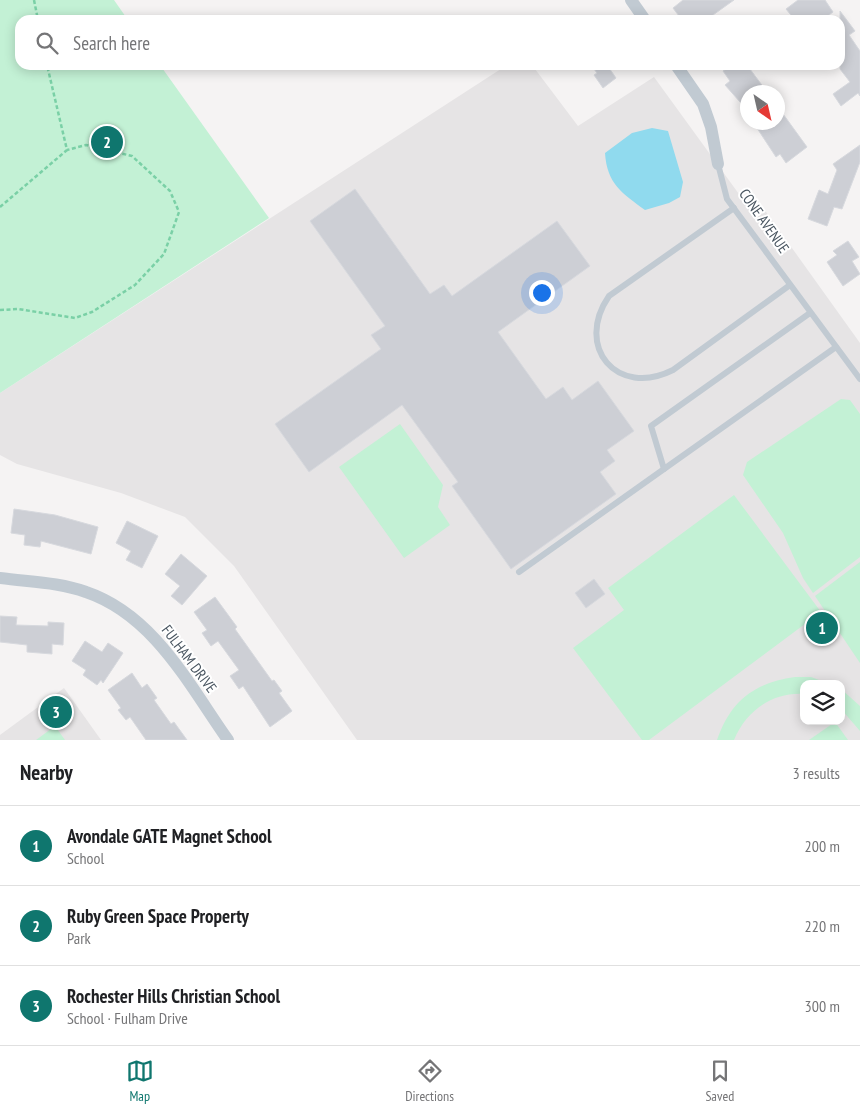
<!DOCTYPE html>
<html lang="en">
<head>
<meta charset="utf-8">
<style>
  :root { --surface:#fff; --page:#f2f2f2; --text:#202124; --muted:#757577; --line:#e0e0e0; --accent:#0f766e }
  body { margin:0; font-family:"PT Sans Narrow",sans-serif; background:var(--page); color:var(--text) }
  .controls { position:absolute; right:15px; bottom:15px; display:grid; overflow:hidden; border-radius:10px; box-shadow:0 2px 12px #0003 }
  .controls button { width:45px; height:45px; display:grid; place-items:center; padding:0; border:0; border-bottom:1px solid var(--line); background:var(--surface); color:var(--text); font:25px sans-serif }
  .compass { position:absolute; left:740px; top:85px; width:45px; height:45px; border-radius:50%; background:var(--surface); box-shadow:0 2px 12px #0003; rotate:146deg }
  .you { position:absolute; left:541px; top:292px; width:18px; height:18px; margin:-12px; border:4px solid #fff; border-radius:50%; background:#1a73e8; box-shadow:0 0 0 8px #1a73e833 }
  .badge { display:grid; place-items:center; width:32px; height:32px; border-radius:50%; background:var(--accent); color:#fff; font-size:16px; font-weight:700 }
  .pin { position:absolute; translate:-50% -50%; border:2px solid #fff; box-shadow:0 1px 5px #0006 }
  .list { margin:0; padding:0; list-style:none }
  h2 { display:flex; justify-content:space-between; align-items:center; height:65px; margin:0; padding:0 20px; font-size:21px }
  h2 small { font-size:16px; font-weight:400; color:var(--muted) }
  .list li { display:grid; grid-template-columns:32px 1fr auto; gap:15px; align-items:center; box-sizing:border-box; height:80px; padding:0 20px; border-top:1px solid var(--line) }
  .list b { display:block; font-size:19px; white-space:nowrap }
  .list p { margin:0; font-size:16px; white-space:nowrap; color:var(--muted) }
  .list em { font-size:16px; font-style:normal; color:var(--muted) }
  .icon { flex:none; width:28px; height:28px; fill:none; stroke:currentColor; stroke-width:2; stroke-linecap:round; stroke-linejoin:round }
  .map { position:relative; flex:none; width:860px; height:740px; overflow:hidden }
  .search { position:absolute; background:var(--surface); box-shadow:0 2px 12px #0003; left:15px; right:15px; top:15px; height:55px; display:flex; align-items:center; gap:12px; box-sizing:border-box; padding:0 18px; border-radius:15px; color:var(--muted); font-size:19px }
  .sheet { height:305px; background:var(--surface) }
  nav { display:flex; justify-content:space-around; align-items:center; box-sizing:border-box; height:70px; border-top:1px solid var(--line); background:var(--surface); font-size:14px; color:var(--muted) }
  nav a { display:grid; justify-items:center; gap:2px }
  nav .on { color:var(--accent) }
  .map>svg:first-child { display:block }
  .education { fill:#e6e4e5; fill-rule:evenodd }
  .green { fill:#c3f1d5 }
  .water { fill:#90daee }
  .building { fill:#cdcfd5; stroke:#d7d9de }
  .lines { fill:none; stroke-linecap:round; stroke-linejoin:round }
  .path { stroke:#7ad0a6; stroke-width:2.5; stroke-dasharray:4 2.5; stroke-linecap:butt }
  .service { stroke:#c1cad2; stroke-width:6 }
  .minor { stroke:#c1cad2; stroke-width:12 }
  .labels { text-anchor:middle; stroke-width:4; stroke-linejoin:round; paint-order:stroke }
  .street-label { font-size:15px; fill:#4a5661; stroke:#fff }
</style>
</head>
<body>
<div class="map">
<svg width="860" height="740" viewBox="0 0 860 740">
  <rect width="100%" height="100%" fill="#f5f3f3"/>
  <g class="education">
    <path d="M507,65H532L578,126L654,77L744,201L754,195L860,343V740H357L234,566L185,517L121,493L17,464L0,455V393ZM804,684H841V721H804Z"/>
    <polygon points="64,688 101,740 0,740 0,735"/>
  </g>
  <g class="green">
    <polygon points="0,0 114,0 128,20 20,20 20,65 160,65 269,218 0,393"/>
    <polygon points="841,399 850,400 860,414 860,557 813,593 803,578 783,533 743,475 747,462"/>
    <polygon points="400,424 443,485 438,507 450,525 404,558 339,467"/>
    <polygon points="734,495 821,612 649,740 642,740 573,648 624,610 608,588"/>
    <polygon points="860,562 860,663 815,596"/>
    <path d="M795,677H811L830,684H804V694C772,692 746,711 734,740H717C731,700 754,683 795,677Z"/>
    <polygon points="841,689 860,706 860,731 841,709"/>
    <polygon points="835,722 848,740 809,740"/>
    <polygon points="55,726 65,740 36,740"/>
  </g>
  <path class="water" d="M652,128L668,131L683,182L680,197L669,203L645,210C622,193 607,184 605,153L632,133Z"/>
  <g class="building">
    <polygon points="683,0 734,0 706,20 682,20 673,8"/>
    <polygon points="798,0 825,0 833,12 822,20 795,20 786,9"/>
    <polygon points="840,11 855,31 849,35 860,51 860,96 858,93 841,106 833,94 850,82 840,69"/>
    <polygon points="591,65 607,65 616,78 603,88 594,75 597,73"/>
    <polygon points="731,65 747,65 767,92 748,92 748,111 725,85 730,81 723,71"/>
    <polygon points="778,107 807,147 786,163 780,154 776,157 753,122 778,122"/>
    <polygon points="860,145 860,162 842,209 834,207 827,226 808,219 819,190 828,194 837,170 833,164"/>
    <polygon points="355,189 430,294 444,285 452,296 557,221 590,266 498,332 546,399 563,387 572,400 598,381 634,431 607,450 615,461 600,472 616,494 511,569 452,486 458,482 402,405 309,472 275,424 381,349 371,335 385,326 310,221"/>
    <polygon points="848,241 859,257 852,261 860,274 843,286 827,262 837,255 833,251"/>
    <polygon points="14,509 55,515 98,527 91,554 41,541 40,547 24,545 25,535 11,533"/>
    <polygon points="127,521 158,536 142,568 126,560 131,551 116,543"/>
    <polygon points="181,554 207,576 182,605 171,596 180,586 165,574"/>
    <polygon points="594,579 605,594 586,608 575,593"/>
    <polygon points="215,597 237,627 235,629 272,681 274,680 282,691 279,693 292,711 270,727 243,686 239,689 230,676 239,670 218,641 211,646 202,633 207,630 194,612"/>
    <polygon points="0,616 17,617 16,625 48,626 48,622 64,623 63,645 52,644 52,654 27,652 27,645 0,642"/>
    <polygon points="85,641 102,652 108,643 123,653 103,683 101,680 97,685 83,675 86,670 72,661"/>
    <polygon points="132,673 142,688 147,684 157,698 154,700 171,724 174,722 187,740 146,740 130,717 126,720 118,710 121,708 108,690"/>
  </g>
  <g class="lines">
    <g class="path">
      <polyline points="34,0 38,20"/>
      <polyline points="0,207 67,150 47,65"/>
      <polyline points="0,310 18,309 75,318 92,312 135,285 164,254 179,212 170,191 132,156 86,145 67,150"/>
    </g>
    <g class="service">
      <polyline points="718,164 727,199 860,379"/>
      <path d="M734,208L609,296C574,347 617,398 673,370L790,285"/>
      <polyline points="810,313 651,426 664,469 836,347"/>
      <polyline points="519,572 664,469"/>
    </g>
    <g class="minor">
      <polyline points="631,0 645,20"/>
      <polyline points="676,65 703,104 711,127 718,164"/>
      <path d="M0,578C29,582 59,582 86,592C154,615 189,685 228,740"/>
    </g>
  </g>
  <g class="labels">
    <g class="street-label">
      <text transform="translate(764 221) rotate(55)" y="5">CONE AVENUE</text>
      <text transform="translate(189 659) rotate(53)" y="5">FULHAM DRIVE</text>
    </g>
  </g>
</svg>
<div class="controls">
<button><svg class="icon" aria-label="layers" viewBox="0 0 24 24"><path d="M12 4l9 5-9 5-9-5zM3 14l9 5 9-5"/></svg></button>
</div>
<svg class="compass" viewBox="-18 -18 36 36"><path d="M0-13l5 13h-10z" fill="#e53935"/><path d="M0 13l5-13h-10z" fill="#757577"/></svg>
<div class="you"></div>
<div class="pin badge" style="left:822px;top:628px">1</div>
<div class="pin badge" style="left:107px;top:142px">2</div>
<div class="pin badge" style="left:56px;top:712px">3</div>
<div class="search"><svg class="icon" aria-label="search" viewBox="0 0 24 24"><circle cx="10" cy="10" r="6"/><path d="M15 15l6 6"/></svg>Search here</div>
</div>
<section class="sheet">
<h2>Nearby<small>3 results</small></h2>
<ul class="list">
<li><span class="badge">1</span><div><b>Avondale GATE Magnet School</b><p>School</p></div><em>200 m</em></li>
<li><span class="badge">2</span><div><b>Ruby Green Space Property</b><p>Park</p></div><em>220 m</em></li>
<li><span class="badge">3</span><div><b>Rochester Hills Christian School</b><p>School · Fulham Drive</p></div><em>300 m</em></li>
</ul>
</section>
<nav>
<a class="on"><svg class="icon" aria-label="map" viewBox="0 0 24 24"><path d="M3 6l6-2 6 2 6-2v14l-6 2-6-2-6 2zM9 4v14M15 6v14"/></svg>Map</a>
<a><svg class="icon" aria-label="directions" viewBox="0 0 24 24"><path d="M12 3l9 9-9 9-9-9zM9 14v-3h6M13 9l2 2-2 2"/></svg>Directions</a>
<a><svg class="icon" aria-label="saved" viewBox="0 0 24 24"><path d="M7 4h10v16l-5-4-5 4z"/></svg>Saved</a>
</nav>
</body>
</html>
